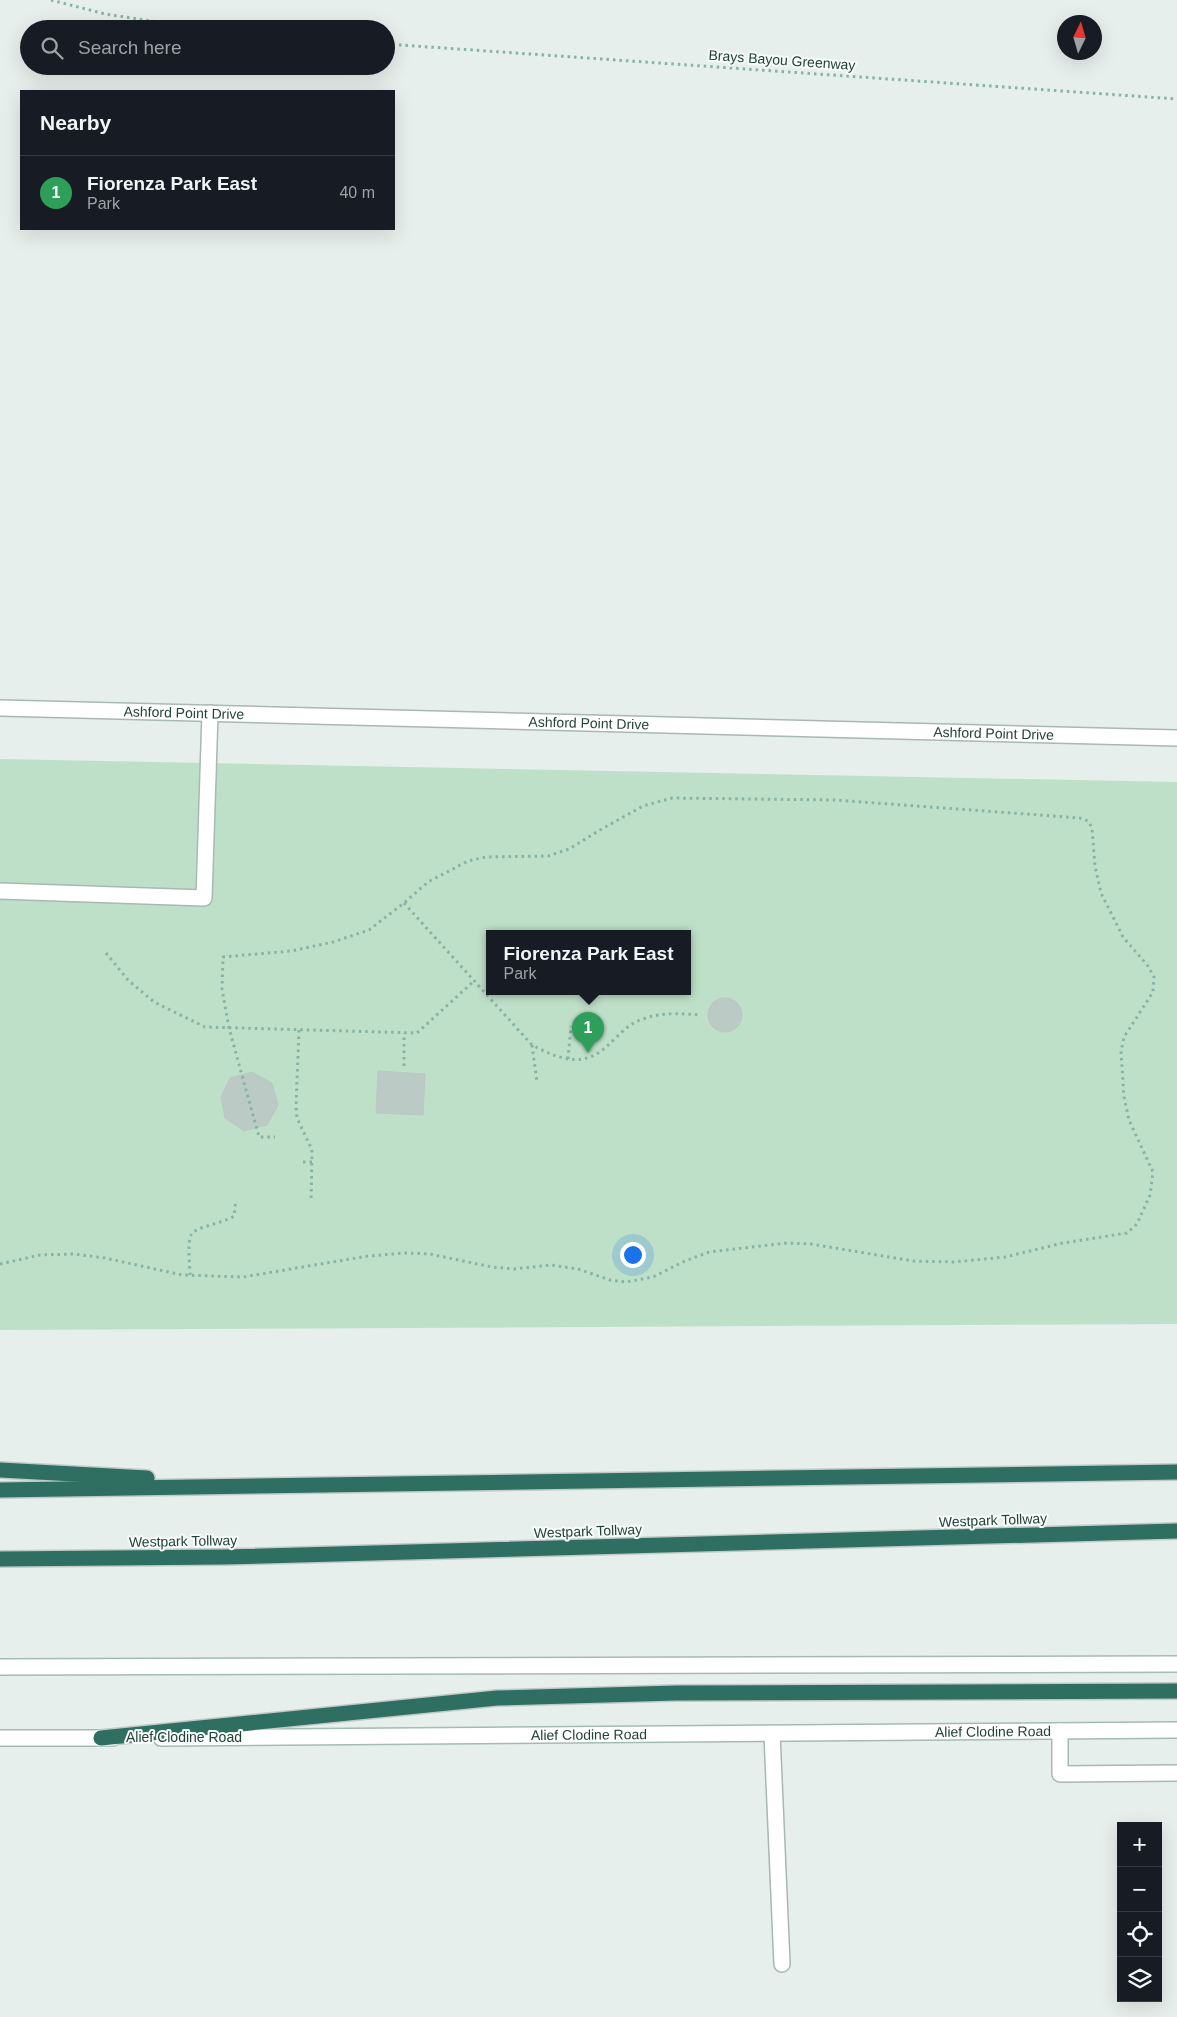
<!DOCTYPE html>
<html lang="en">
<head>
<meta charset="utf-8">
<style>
  :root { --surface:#171b24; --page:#242831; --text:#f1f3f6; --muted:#9ea1a6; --line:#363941; --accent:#f4845f }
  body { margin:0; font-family:Arial,sans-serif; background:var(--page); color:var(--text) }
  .controls { position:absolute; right:15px; bottom:15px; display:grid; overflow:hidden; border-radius:0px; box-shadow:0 5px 20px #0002 }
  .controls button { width:45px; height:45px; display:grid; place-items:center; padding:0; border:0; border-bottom:1px solid var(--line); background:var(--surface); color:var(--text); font:25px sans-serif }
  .compass { position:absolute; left:1057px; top:15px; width:45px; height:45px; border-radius:50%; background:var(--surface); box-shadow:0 5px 20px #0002; rotate:5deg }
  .you { position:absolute; left:632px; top:1254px; width:18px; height:18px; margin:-12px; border:4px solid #fff; border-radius:50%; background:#1a73e8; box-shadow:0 0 0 8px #1a73e833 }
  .badge { display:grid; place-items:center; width:32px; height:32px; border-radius:50%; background:var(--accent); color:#fff; font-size:16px; font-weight:700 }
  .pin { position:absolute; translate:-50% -41px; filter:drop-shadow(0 1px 2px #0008) }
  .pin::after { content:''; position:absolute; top:26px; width:18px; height:15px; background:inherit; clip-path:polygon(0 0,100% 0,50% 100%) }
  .popup { position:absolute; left:486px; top:930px; width:205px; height:65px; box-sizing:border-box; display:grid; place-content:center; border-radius:0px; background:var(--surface); filter:drop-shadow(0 1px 4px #0005); font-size:16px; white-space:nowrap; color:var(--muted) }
  .popup b { font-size:19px; color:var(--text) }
  .popup::after { content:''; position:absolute; left:50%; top:100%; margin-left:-10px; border:10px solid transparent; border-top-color:var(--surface) }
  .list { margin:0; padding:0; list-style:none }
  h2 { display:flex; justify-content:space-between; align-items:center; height:65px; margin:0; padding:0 20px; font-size:21px }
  h2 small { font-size:16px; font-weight:400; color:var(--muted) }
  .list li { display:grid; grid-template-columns:32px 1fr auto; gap:15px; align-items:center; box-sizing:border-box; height:75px; padding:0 20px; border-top:1px solid var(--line) }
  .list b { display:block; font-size:19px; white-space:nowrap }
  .list p { margin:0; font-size:16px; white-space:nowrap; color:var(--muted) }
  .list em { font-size:16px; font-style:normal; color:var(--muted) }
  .icon { flex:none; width:28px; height:28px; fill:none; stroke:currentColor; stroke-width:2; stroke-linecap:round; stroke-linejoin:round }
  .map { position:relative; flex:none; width:1177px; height:2017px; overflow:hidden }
  .search { position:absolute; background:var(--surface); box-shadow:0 5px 20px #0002; left:20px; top:20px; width:375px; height:55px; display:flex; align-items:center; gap:12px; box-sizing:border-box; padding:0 18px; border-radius:28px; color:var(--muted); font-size:19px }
  .panel { position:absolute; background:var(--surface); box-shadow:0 5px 20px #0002; left:20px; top:90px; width:375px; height:140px; border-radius:0px }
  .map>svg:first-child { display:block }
  .green { fill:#bfe0c8; fill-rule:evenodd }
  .building { fill:#bbcac4; stroke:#b8c9c2 }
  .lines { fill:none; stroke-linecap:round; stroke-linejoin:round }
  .service-casing { stroke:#a8b8b2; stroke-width:18 }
  .tertiary-casing { stroke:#a8b8b2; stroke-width:18 }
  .secondary-casing { stroke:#a4bbb3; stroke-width:18 }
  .motorway-casing { stroke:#c2cac8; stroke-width:18 }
  .path { stroke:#86b3a5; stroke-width:3; stroke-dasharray:2.5 4; stroke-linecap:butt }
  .service { stroke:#fff; stroke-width:15 }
  .tertiary { stroke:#fff; stroke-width:15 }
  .secondary { stroke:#fff; stroke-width:15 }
  .motorway { stroke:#2f6f62; stroke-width:15 }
  .labels { text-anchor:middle; stroke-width:4; stroke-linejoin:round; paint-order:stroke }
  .street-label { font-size:14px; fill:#24423a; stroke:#f7fbf9 }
</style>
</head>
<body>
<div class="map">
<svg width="1177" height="2017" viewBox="0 0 1177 2017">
  <rect width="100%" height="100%" fill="#e6efeb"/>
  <path class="green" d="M0,759L1177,782V1324L0,1330ZM489,934H687V992H489Z"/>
  <g class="building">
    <circle cx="725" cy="1015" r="17"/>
    <polygon points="378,1071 425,1074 423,1115 376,1113"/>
    <polygon points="252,1072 272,1083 278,1105 267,1125 244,1131 225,1118 221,1097 230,1078"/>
  </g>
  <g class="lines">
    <defs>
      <g id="service">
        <polyline points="0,891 204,898 210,713"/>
        <polyline points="1060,1731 1060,1774 1177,1773"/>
        <polyline points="772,1734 782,1964"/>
      </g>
      <g id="tertiary">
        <path id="s1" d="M0,708L1177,738"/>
      </g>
      <g id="secondary">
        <polyline points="0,1667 1177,1664"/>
        <polyline points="0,1738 113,1738"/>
        <path id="s2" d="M161,1738L1177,1730"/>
      </g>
      <g id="motorway">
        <polyline points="0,1470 147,1478"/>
        <polyline points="0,1490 1177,1472"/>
        <polyline points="0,1559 224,1557 1177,1531"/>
        <polyline points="101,1738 497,1698 676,1693 1177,1691"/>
      </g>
    </defs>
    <use href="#service" class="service-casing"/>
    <use href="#tertiary" class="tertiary-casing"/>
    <use href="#secondary" class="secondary-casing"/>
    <use href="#motorway" class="motorway-casing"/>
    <g class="path">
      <polyline points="51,0 105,14 151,21 232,29"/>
      <polyline points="386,44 1177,99"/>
      <path d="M404,903L532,1045C557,1058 582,1069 606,1047C614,1040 623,1030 632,1024C653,1012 677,1013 700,1015"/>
      <polyline points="106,953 128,980 154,1002 205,1027 417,1033 474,981"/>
      <polyline points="299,1030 296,1106 297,1118 312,1150 311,1202"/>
      <polyline points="532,1045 537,1082"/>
      <polyline points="568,1059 571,1026"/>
      <polyline points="404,1066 404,1033"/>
      <polyline points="303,1162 313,1162"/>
      <polyline points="0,1264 40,1255 74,1254 105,1258 182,1275 243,1277 368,1256 405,1253 430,1254 492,1267 514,1269 551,1265 578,1269 610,1280 626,1282 653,1277 685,1261 709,1252 787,1243 811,1244 913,1261 953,1262 1005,1257 1063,1243 1127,1233 1137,1224 1150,1195 1153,1172 1129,1120 1124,1097 1121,1051 1124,1037 1153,992 1154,977 1148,966 1123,937 1101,893 1095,866 1092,828 1088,821 1080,818 835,800 672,798 643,806 600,830 569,849 548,856 486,857 468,861 428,882 404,903 369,930 333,942 291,951 223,957 222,989 229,1028 259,1137 275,1137"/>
      <path d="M190,1275C190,1265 187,1244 191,1235C194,1227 224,1223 234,1216L236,1200"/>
    </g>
    <use href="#service" class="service"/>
    <use href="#tertiary" class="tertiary"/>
    <use href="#secondary" class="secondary"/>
    <use href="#motorway" class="motorway"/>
  </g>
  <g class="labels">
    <g class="street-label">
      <text transform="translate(782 60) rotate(4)" y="5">Brays Bayou Greenway</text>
      <text dy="5" stroke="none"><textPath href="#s1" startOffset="184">Ashford Point Drive</textPath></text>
      <text dy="5" stroke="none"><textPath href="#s1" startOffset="589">Ashford Point Drive</textPath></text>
      <text dy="5" stroke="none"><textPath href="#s1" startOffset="994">Ashford Point Drive</textPath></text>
      <text transform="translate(993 1520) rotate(-2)" y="5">Westpark Tollway</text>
      <text transform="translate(588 1531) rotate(-2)" y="5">Westpark Tollway</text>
      <text transform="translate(183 1541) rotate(-1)" y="5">Westpark Tollway</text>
      <text dy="5" stroke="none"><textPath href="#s2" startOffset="832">Alief Clodine Road</textPath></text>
      <text dy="5" stroke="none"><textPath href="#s2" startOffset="428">Alief Clodine Road</textPath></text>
      <text x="184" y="1742">Alief Clodine Road</text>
    </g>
  </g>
</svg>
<div class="controls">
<button>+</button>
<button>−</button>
<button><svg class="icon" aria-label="locate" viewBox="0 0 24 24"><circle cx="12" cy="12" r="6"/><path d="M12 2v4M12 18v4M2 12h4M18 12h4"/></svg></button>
<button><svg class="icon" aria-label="layers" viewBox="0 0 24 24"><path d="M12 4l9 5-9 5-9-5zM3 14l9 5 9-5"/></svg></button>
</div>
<svg class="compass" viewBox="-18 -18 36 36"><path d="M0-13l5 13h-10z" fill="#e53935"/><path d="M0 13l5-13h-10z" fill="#9ea1a6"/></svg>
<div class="you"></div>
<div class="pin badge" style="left:588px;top:1053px;background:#2e9e5b">1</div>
<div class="popup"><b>Fiorenza Park East</b>Park</div>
<div class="search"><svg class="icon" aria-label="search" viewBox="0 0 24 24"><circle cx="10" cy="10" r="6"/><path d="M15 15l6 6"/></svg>Search here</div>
<section class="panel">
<h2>Nearby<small></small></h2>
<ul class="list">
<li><span class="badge" style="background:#2e9e5b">1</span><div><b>Fiorenza Park East</b><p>Park</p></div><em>40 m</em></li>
</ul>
</section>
</div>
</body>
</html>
